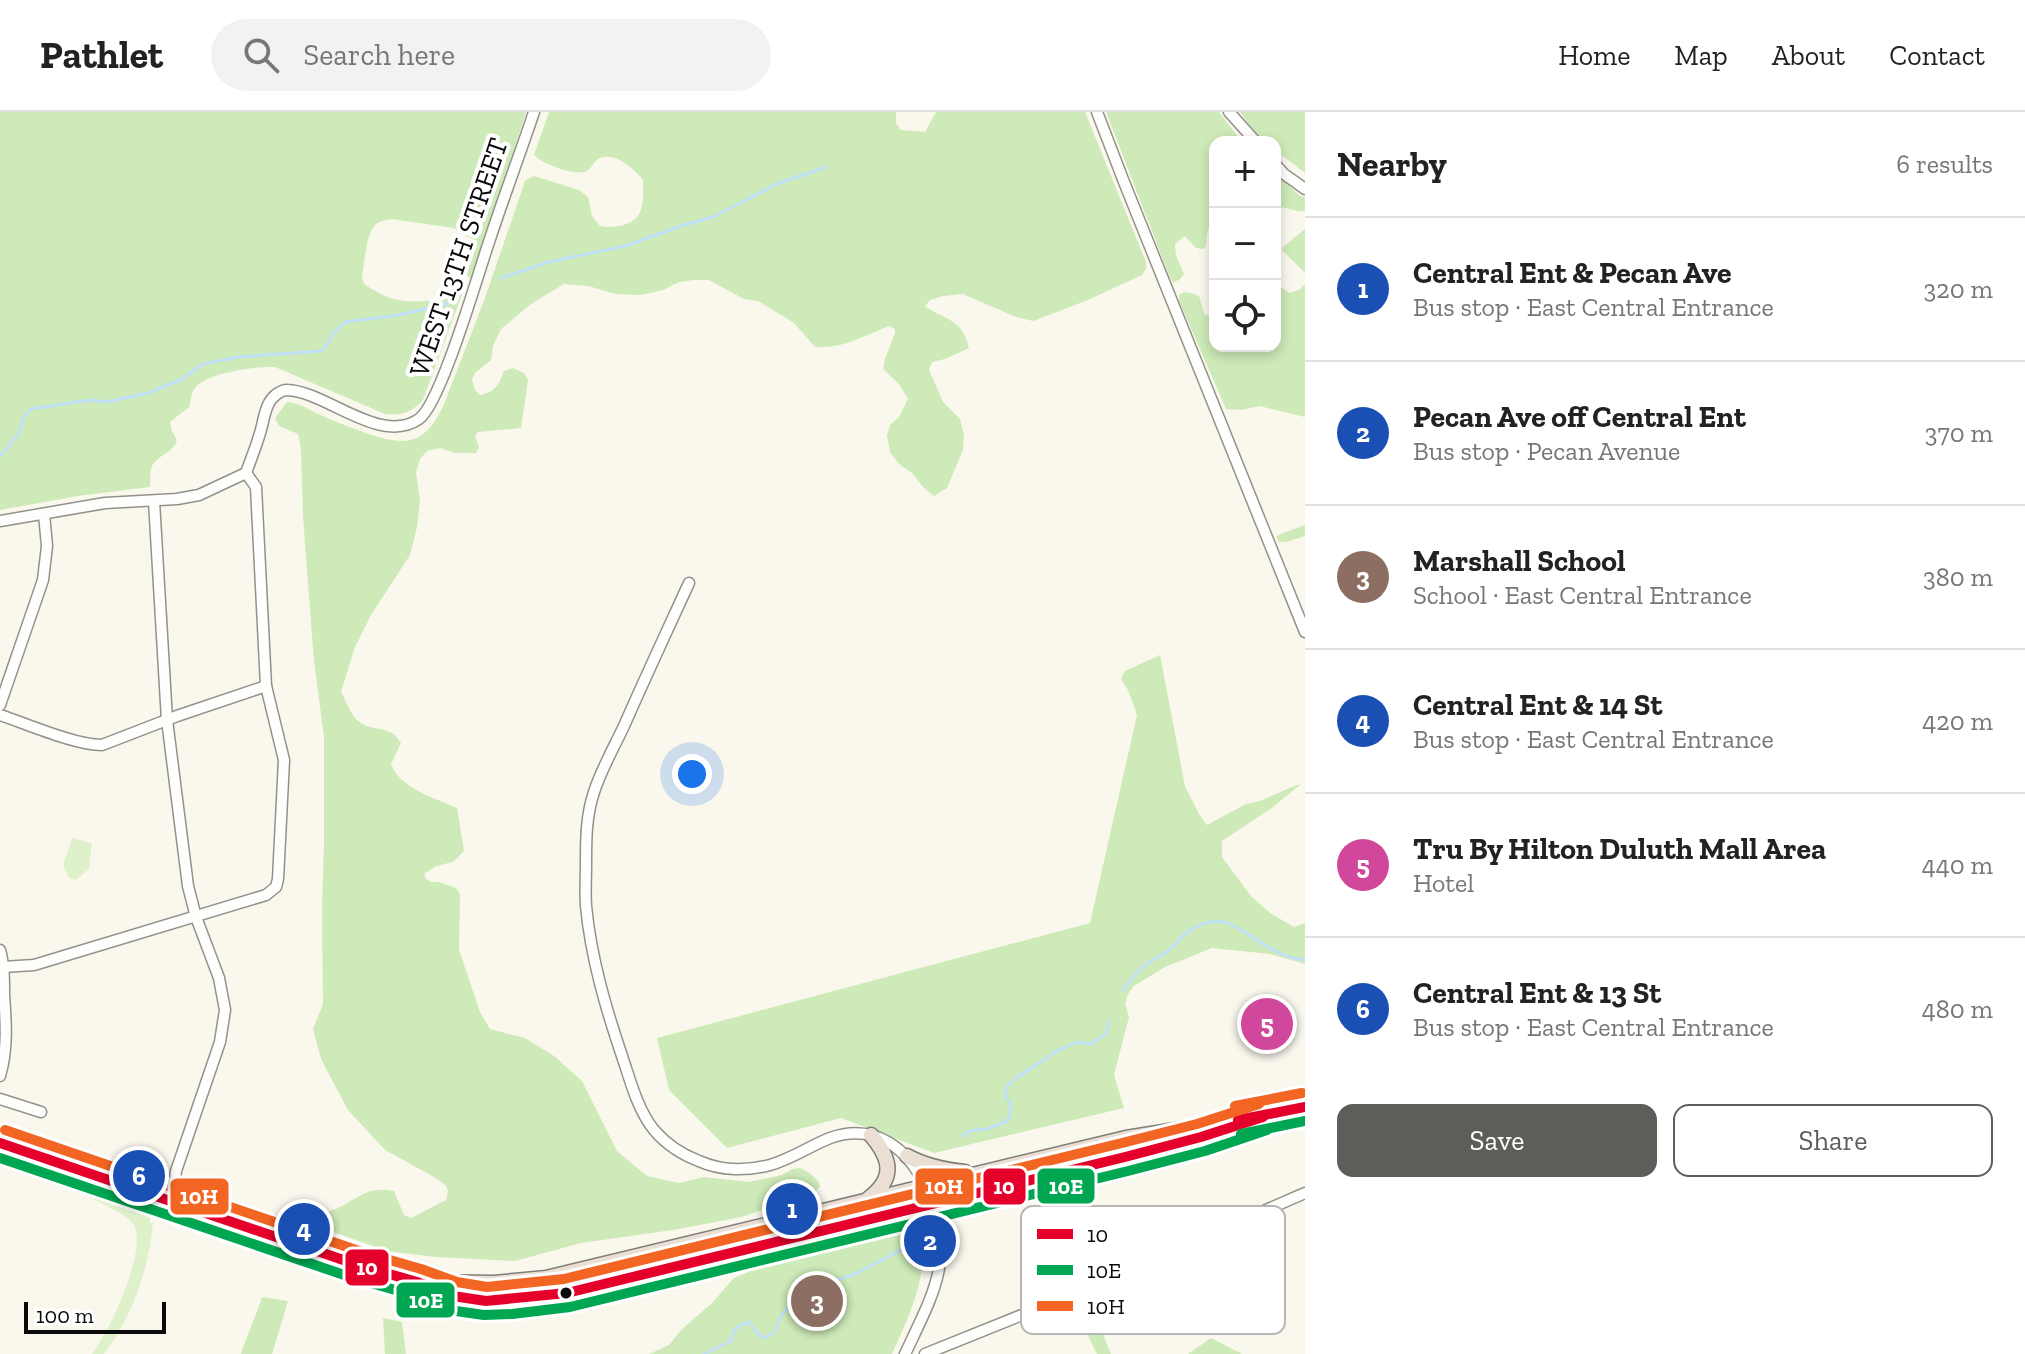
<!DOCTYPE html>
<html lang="en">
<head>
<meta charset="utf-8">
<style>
  :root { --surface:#fff; --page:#f2f2f2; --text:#222; --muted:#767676; --line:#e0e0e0; --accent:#5e5d59 }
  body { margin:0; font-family:"Zilla Slab",serif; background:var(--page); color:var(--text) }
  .controls { position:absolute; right:24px; top:24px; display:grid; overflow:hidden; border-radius:16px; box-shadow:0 4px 12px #0003 }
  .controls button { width:72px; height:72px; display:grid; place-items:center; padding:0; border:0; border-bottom:2px solid var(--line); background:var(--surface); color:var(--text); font:40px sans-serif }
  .scale { position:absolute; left:24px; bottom:20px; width:142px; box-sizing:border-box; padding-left:8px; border:4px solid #0a0a0a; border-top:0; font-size:22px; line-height:28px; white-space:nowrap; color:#0a0a0a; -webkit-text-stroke:6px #fff; paint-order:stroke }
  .you { position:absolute; left:692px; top:662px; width:28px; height:28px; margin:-20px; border:6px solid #fff; border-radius:50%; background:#1a73e8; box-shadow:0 0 0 12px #1a73e833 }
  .badge { display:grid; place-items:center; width:52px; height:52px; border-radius:50%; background:var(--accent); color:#fff; font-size:26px; font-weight:700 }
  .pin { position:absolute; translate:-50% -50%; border:4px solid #fff; box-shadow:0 2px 8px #0006 }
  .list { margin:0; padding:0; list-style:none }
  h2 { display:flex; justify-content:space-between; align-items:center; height:104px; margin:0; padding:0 32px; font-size:34px }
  h2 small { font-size:26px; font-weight:400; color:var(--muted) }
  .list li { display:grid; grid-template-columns:52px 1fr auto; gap:24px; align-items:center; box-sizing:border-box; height:144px; padding:0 32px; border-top:2px solid var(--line) }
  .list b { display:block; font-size:30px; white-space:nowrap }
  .list p { margin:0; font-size:26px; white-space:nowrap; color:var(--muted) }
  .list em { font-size:26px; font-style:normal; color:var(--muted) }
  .actions { display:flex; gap:16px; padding:24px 32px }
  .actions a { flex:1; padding:18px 0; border:2px solid var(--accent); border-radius:16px; text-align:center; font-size:28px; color:var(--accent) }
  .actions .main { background:var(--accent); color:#fff }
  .icon { flex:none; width:44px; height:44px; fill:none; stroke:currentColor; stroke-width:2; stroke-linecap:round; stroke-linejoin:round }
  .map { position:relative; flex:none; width:1305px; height:1242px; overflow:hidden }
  header { display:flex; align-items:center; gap:48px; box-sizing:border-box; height:112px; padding:0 40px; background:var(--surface); border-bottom:2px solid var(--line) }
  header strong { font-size:38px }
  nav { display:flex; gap:44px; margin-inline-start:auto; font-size:28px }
  .search { width:560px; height:72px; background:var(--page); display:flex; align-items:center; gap:20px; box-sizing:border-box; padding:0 28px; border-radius:44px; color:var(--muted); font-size:30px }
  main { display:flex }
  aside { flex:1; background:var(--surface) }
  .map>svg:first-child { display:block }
  .green { fill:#dff1cb }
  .forest { fill:#ceeab8 }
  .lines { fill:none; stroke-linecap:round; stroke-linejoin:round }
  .stream { stroke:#c0e0f7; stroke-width:3 }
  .minor-casing { stroke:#92918c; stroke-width:13 }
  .highway-casing { stroke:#7f7e7a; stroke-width:17 }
  .minor { stroke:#fefefc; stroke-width:10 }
  .highway { stroke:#eadfd2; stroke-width:14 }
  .bus-1-casing { stroke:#fff; stroke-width:16 }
  .bus-2-casing { stroke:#fff; stroke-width:16 }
  .bus-3-casing { stroke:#fff; stroke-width:16 }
  .bus-1 { stroke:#e4002b; stroke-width:10 }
  .bus-2 { stroke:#00a651; stroke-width:10 }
  .bus-3 { stroke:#f26522; stroke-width:10 }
  .bus-dot { fill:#0a0a0a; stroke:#fff; stroke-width:3 }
  .labels { text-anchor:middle; stroke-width:8; stroke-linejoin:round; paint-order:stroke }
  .street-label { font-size:28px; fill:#0a0a0a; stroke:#fff }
  .key { fill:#fff; stroke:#b6b6b6; stroke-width:2 }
  .key-label { font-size:22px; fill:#0a0a0a }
  .line-badge { stroke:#fff; stroke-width:3 }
  .badge-label { font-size:22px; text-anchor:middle; font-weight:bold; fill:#fff }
</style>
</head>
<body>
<header>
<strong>Pathlet</strong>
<div class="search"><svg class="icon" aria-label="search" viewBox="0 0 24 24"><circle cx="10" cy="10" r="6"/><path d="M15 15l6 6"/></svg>Search here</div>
<nav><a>Home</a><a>Map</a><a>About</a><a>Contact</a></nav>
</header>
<main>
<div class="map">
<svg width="1305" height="1242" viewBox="0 0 1305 1242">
  <rect width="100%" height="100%" fill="#faf8ed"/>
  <g class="green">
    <polygon points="72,726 92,731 89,757 76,768 69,766 63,753"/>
    <path d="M51,1066L146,1099L150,1105V1111H153C149,1158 132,1205 104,1242H92C110,1218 147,1141 134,1113C128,1101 66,1074 51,1068Z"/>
  </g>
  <g class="forest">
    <path d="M0,0H526L473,164L470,166L467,163V159L474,128L453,116L392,107C386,108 379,109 374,114C366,124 364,154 362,166L364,172C393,192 408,191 443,187L450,178L460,173L464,177L423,288C412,300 402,304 385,302L275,255C257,254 206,261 195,276C191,281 191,289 189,295L170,310L172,319L177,328C173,341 158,343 152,354C149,360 151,369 150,375L78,384L0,398Z"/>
    <path d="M549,0H896V11L901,18L925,20L936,0H1085L1146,150V157L1142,163L1088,188L1033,209L1016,205L963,182L943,184L930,188L925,194C946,209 962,206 969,236L945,247L932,250L929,258L943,290L960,307L964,323L963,338L947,376L934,384L924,376L912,361L899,352L890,340L887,324L890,313L899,305L908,287L899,272L883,257L885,247L895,221V217L889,214C864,224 842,237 815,235L794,211L783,204L758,189L744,187L709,168H694L679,170L663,178L641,183L616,182L588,174L564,172L531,192L501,217L493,234L491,248L475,261L472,268L475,278L480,283C495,280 499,273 504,259L513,256L524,261L528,268L521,316L478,320L475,325L479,335L476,341H455L440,336L427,339L420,347L416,361L420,388L417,415L410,443L371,503L355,535L341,580C346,589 350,601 357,608C373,622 388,610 401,631L391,652C399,676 435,686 457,696L464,739L453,750L436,754L424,762L426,767L431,770H439L456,776L460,783L459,838L480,900L490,917L525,926L554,944L582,969L617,1039L647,1064L679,1071L704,1065L748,1070L782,1063L792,1057L800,1056L811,1062L819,1070L820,1075L814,1080L742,1105L673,1118L581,1131L515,1149L436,1145L387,1139L314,1113C319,1101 329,1100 340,1095C360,1085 368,1074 394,1079L404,1103L411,1106L446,1088L448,1079L446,1074L436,1066L385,1038L348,998L321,947L313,917L323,892L322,798L324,731V625L314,549L303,405L301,337L298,322L279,314L275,306L287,290C299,291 306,296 316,301C331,308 347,314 363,320C404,334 424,336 444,292L485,186L525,69L534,64L579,78L588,85L592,104L600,114C616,117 639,113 642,94C644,86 643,76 643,68C634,57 616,40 600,46C593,49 592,56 587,59C577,65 540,51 534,43Z"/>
    <path d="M1106,0H1219L1242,30H1215V109C1206,115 1207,124 1206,134L1203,137L1196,136L1185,124L1175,132L1176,144L1184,162L1179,168L1173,170L1170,166Z"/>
    <polygon points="1240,0 1305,0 1305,61 1275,38 1275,30 1265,30 1250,14"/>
    <path d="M1275,61L1300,84L1305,85V99C1294,100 1286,94 1275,95Z"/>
    <polygon points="1305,117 1305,161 1282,138 1284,134"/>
    <path d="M1275,166L1280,174L1289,181L1299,178L1305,172V305L1259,294L1242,298L1226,297L1179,189V183C1186,178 1191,181 1199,184L1205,203H1215V234H1275Z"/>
    <polygon points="1305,413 1305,424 1286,430 1279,430 1276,425 1280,422"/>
    <polygon points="1160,543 1185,674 1199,702 1207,713 1246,692 1260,689 1294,674 1301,672 1273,695 1222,729 1222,745 1251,784 1270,801 1294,815 1305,811 1305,852 1270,842 1212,836 1165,855 1134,874 1128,882 1125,891 1129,905 1114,963 1124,996 934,1041 841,1006 727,1036 669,978 657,926 1090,811 1137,603 1128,578 1121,567 1125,559"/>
    <path d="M911,1120C915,1124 919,1129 921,1135C928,1165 905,1214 892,1242H649L669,1233L681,1218L712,1191L734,1166L751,1159Z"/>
    <path d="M262,1185L288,1189L272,1242H241C247,1222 256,1205 262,1185Z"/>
    <path d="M1089,1188L1111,1242H1097C1091,1228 1075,1205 1082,1190Z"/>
    <polygon points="383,1206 402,1210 406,1242 385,1242"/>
    <polygon points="1211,1226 1240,1241 1242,1242 1188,1242"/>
  </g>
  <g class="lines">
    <g class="stream">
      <polyline points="501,166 549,150 625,134 687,112 713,105 777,72 826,55"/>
      <polyline points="0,344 19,321 24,305 31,297 90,288 107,290 148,281 180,268 203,252 238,245 321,239 325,235 334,221 345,210 393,204 444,193 460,183"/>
      <path d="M1123,878C1129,870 1135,861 1143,855C1151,848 1161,844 1169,838C1177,831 1183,822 1192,817C1225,799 1238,817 1265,833C1277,841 1291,847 1305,848"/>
      <polyline points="963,1024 969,1019 987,1017 1007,1009 1010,1004 1011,992 1005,984 1006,975 1016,966 1057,939 1077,930 1091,932 1106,922 1109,909"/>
      <path d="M704,1242L731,1229C733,1217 737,1213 749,1210L759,1223L765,1226L775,1220L781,1203L804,1180H817L824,1172L853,1163L905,1136"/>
    </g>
    <defs>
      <g id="minor">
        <polyline points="1097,0 1124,70 1305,520"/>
        <polyline points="1229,0 1256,30"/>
        <polyline points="1275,52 1284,62 1305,77"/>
        <path d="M246,361C251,347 256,335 260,321C263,312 264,300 269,291C272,285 280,278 287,278C326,279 380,334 419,307C441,292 479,158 490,127C504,84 520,42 534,0"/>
        <polyline points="154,389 167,608 188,774 196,805 219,866 225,898 220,930 176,1059 172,1090"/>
        <polyline points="0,409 105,391 177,387 199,383 246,361"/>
        <path d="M689,471C667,519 645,566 624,614C614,635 601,658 594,680C586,704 586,727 586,752C586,766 585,780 586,794C591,846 606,897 623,947C631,971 638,998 654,1018C666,1032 683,1043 699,1049C721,1059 747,1059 770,1053C791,1047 810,1034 830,1026C875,1010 909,1037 926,1076C957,1145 934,1180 905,1242"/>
        <polyline points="0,593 43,468 47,434 44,402"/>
        <path d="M0,603C27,612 75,633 102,633L177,604L266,574"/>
        <path d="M0,838C4,852 4,867 4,882C6,910 8,937 0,964"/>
        <polyline points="3,855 34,853 266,783 276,775 278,767 284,648 266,574 256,375 246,361"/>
        <polyline points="0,987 41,1000"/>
        <polyline points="925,1242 1069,1184 1305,1081"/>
      </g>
      <g id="highway">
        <polyline points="1255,1006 1305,995"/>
        <polyline points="0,1031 358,1153 417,1170 453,1184 486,1189 510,1188 567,1181 1125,1045 1201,1025 1263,1005"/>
        <path d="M907,1044C925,1054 945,1058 965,1060"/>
        <path d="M868,1087C896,1066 891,1047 871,1023"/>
        <polyline points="425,1170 494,1171 546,1166 1126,1026 1226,1010"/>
      </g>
    </defs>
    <use href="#minor" class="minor-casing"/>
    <use href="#highway" class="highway-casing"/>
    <use href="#minor" class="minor"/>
    <use href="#highway" class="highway"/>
    <defs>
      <g id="bus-1">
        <polyline points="1238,1008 1305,995"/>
        <polyline points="0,1031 358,1153 417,1170 453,1184 486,1189 567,1181 1125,1045 1201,1025 1263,1005"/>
      </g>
      <g id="bus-2">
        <polyline points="1241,1022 1305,1009"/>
        <polyline points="0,1046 353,1166 413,1183 449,1198 484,1203 512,1202 570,1195 1128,1059 1205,1039 1267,1018"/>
      </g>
      <g id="bus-3">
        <polyline points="1235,994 1302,981"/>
        <polyline points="5,1018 362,1140 421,1157 457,1170 487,1175 564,1167 1122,1031 1197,1012 1259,992"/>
      </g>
    </defs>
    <use href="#bus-1" class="bus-1-casing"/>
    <use href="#bus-2" class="bus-2-casing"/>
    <use href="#bus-3" class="bus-3-casing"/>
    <use href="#bus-1" class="bus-1"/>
    <use href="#bus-2" class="bus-2"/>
    <use href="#bus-3" class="bus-3"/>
  </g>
  <circle class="bus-dot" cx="566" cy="1181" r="7"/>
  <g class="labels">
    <g class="street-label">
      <text transform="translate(458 145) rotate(-71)" y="10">WEST 13TH STREET</text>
    </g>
  </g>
  <rect x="1021" y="1094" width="264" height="128" rx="12" class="key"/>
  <rect x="1037" y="1117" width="36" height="10" fill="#e4002b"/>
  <rect x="1037" y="1153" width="36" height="10" fill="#00a651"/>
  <rect x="1037" y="1189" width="36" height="10" fill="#f26522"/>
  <g class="key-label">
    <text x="1087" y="1130">10</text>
    <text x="1087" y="1166">10E</text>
    <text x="1087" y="1202">10H</text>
  </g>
  <g class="line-badge">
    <rect x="1036" y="1055" width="60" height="38" rx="8" fill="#00a651"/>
    <rect x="914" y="1055" width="61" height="39" rx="8" fill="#f26522"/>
    <rect x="982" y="1055" width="45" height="39" rx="8" fill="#e4002b"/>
    <rect x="169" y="1065" width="61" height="39" rx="8" fill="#f26522"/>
    <rect x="344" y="1136" width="46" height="39" rx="8" fill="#e4002b"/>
    <rect x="395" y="1169" width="61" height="38" rx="8" fill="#00a651"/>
  </g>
  <g class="badge-label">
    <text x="1066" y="1082">10E</text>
    <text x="944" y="1082">10H</text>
    <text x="1004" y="1082">10</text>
    <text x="199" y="1092">10H</text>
    <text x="367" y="1163">10</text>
    <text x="426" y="1196">10E</text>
  </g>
</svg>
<div class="controls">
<button>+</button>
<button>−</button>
<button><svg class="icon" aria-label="locate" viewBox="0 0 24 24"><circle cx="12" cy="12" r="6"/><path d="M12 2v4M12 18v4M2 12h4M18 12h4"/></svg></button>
</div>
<div class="scale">100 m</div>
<div class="you"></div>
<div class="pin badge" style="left:792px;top:1097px;background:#1a4fb4">1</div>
<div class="pin badge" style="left:930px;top:1129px;background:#1a4fb4">2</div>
<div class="pin badge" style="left:817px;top:1189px;background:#8d6e63">3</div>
<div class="pin badge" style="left:304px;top:1117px;background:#1a4fb4">4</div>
<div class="pin badge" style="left:1267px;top:912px;background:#d1479c">5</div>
<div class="pin badge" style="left:139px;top:1064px;background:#1a4fb4">6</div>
</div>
<aside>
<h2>Nearby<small>6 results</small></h2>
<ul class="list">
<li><span class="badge" style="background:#1a4fb4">1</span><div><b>Central Ent &amp; Pecan Ave</b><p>Bus stop · East Central Entrance</p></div><em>320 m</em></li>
<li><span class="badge" style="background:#1a4fb4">2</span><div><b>Pecan Ave off Central Ent</b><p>Bus stop · Pecan Avenue</p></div><em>370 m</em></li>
<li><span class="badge" style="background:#8d6e63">3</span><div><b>Marshall School</b><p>School · East Central Entrance</p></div><em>380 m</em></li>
<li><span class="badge" style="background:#1a4fb4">4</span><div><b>Central Ent &amp; 14 St</b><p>Bus stop · East Central Entrance</p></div><em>420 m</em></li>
<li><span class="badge" style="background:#d1479c">5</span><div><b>Tru By Hilton Duluth Mall Area</b><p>Hotel</p></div><em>440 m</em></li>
<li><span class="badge" style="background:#1a4fb4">6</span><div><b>Central Ent &amp; 13 St</b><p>Bus stop · East Central Entrance</p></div><em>480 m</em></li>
</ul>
<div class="actions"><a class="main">Save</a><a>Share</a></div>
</aside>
</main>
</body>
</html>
